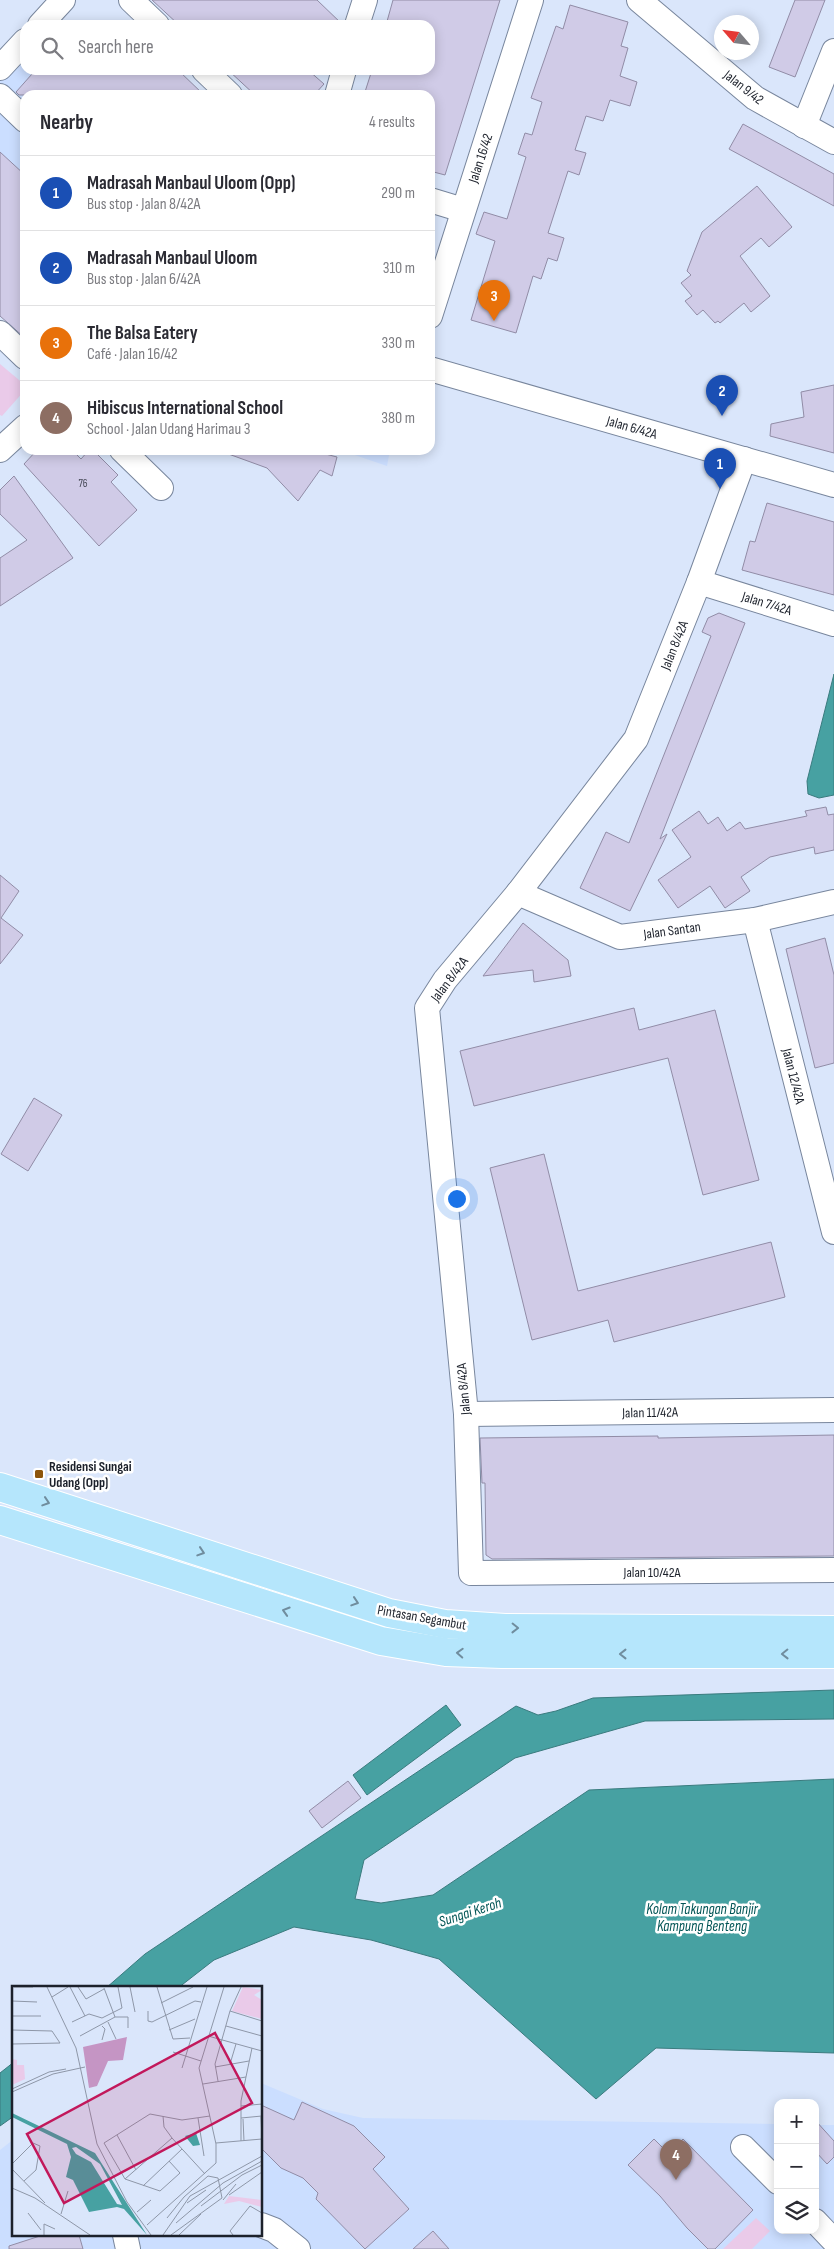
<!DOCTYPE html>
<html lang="en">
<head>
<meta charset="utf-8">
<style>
  :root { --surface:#fff; --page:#f7f7f7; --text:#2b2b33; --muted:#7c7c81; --line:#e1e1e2; --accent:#8d550b }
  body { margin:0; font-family:"Sofia Sans Condensed",sans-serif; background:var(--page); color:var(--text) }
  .controls { position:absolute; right:15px; bottom:15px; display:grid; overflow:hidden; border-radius:10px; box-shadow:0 2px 12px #0003 }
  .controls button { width:45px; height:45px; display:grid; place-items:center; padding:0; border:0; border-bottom:1px solid var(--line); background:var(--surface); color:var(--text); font:25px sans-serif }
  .compass { position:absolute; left:714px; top:15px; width:45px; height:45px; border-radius:50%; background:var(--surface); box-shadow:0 2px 12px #0003; rotate:298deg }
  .you { position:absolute; left:456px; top:1198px; width:18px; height:18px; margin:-12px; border:4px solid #fff; border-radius:50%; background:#1a73e8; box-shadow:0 0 0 8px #1a73e833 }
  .badge { display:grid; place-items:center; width:32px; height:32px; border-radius:50%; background:var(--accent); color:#fff; font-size:16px; font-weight:700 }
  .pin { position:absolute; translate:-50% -41px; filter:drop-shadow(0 1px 2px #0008) }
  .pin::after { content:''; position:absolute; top:26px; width:18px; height:15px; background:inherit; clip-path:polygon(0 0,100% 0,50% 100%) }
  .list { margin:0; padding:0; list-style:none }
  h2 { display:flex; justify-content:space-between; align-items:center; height:65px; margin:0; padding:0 20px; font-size:21px }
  h2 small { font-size:16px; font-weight:400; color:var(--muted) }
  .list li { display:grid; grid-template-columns:32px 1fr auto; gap:15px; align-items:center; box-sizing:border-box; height:75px; padding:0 20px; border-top:1px solid var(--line) }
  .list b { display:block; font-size:19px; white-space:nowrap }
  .list p { margin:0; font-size:16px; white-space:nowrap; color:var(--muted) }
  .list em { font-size:16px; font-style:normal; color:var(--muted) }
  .icon { flex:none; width:28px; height:28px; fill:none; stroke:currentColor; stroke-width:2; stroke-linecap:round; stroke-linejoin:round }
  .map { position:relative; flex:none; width:834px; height:2249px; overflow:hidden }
  .search { position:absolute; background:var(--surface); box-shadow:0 2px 12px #0003; left:20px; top:20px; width:415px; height:55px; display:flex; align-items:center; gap:12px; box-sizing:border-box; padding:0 18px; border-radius:15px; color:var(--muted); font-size:19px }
  .panel { position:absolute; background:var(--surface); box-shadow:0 2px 12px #0003; left:20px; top:90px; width:415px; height:365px; border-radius:15px }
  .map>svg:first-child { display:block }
  .built { fill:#cbdeff }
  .green { fill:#eacae9 }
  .water { fill:#47a1a2; stroke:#3a7b7e }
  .building { fill:#d0cbe7; stroke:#918ca6 }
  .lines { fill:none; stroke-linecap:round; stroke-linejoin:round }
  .minor-casing { stroke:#78869d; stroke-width:26 }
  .major-casing { stroke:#fff; stroke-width:30 }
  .minor { stroke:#fff; stroke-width:24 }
  .major { stroke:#b5e6fc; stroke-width:28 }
  .oneway { stroke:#708d9e }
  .poi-dot { fill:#8d550b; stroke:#fff; stroke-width:2 }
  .labels { text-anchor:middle; stroke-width:5; stroke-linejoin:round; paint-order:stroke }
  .number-label { font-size:11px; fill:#494c5a }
  .street-label { font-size:14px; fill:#1c212b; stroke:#fff }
  .poi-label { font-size:14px; font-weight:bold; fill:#1c212b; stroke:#fff; text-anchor:start }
  .water-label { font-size:15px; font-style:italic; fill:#005455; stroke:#fff }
  .inset-road { fill:none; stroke:#8e97a8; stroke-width:1 }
  .view { fill:#c2185b; fill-opacity:0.15; stroke:#c2185b; stroke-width:2.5 }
  .inset-edge { fill:none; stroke:#1c212b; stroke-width:2.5 }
</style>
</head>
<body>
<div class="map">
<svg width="834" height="2249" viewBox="0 0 834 2249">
  <rect width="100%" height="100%" fill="#dae6fb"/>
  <g class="built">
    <polygon points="25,51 25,70 111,70 25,95 25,255 0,231 0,78"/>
    <polygon points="340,450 390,450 387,466"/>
    <polygon points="261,2083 323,2109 363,2118 778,2124 778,2230 815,2230 815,2125 834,2125 834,2249 0,2249 0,2150 14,2139 14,2235 261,2235"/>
  </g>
  <g class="green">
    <polygon points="0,364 25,385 25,390 2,416 0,415"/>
    <polygon points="756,2218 770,2231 752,2249 723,2249"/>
  </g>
  <g class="water">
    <polygon points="834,674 834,795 819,798 808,794 807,781"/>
    <polygon points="834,1690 834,1719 645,1721 515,1758 364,1860 355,1899 381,1903 433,1895 589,1790 834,1779 834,2053 656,2048 596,2099 439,1959 371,1940 294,1927 214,1960 178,1988 106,1988 145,1954 516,1706 538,1715 556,1711 593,1698"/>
    <polygon points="446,1705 461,1725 367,1795 353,1775"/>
    <polygon points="14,2062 14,2116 0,2126 0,2073"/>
  </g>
  <g class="building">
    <polygon points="152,0 317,0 343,25 179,25"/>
    <polygon points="393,0 500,0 445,175 430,171 430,95 364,95 372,70 430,70 430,25 386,25"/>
    <polygon points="795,0 825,0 795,77 769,67"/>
    <polygon points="570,5 628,22 621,46 628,48 620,76 637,82 630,106 610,100 603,121 586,116 575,150 586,153 579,175 568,171 548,233 564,238 557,261 548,258 541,279 533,276 516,333 471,320 495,241 476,234 484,212 507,219 526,157 518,154 525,133 532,135 542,102 531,98 556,26 563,29"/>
    <polygon points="32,70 178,70 204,95 19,95 16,92 32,74"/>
    <polygon points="228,70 308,70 324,84 314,95 255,95"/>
    <polygon points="743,124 834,174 834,206 729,149"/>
    <polygon points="0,152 25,175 25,338 0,316"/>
    <polygon points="757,186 792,227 769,247 761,238 740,256 770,296 751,312 744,303 720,323 718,321 715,323 703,310 697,315 685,301 692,296 681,283 691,275 687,271 702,232"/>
    <polygon points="834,385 834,453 770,436 771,424 804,417 801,392"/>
    <polygon points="37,450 72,450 81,459 89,450 93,450 118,475 111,482 137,510 99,546 24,464"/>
    <polygon points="223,450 265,450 263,454 314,451 337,457 332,476 320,470 298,501 267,468 223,452"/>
    <polygon points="14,476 73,558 0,606 0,558 27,540 0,514 0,490"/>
    <polygon points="767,503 834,522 834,595 742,570 750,541 755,542"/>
    <polygon points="719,613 745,623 660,839 667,834 630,911 580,888 606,832 629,843 711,636 702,632 708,618"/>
    <polygon points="826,807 828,815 834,814 834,850 815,854 814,847 770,857 741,877 750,891 725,908 710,886 678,908 658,880 691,857 672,830 699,811 708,824 718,817 727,831 740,822 745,829 807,816 805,811"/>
    <polygon points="0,875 19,891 1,918 23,935 0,964"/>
    <polygon points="523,923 568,960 571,976 534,982 533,970 483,976"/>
    <polygon points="825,938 834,975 834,1063 815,1068 786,949"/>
    <polygon points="634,1008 639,1030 715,1010 759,1180 703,1195 668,1058 474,1106 460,1051"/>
    <polygon points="34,1098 62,1115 28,1171 1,1154"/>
    <polygon points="544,1154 578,1291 771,1242 785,1297 614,1342 608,1320 532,1340 490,1168"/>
    <polygon points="834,1435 834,1556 492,1559 486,1555 485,1483 482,1483 480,1438 658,1436 658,1438"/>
    <polygon points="348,1781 361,1798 322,1828 309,1811"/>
    <polygon points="302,2102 354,2126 385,2157 373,2169 409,2209 365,2249 316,2199 318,2193 303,2178 281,2168 261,2148 261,2105 294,2120"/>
    <polygon points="815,2120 834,2141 834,2157 827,2164 815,2151"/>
    <polygon points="654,2139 669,2154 683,2139 753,2210 715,2249 708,2249 687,2228 660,2196 628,2165"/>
    <polygon points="433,2231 449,2249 413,2249"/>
    <polygon points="43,2235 79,2235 83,2249 9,2249 9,2246"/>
  </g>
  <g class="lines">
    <defs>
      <g id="minor">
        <polyline points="131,0 157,25"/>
        <polyline points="639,0 755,98 834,142"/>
        <polyline points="40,25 63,0"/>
        <polyline points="357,25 365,0"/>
        <polyline points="0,68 25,41"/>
        <polyline points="204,70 230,95"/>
        <polyline points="337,95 344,70"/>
        <polyline points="0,96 25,120"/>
        <polyline points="804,126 834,51"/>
        <polyline points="430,200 463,210"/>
        <polyline points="430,316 531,0"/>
        <polyline points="0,333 25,357"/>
        <polyline points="430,369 834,485"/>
        <polyline points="0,450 25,427"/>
        <polyline points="122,450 161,488"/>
        <polyline points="744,459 699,582 636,739 518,893 445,980 427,1008 466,1414 471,1573 834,1570"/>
        <polyline points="699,582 834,624"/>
        <polyline points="518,893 620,937 755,920 834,902"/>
        <polyline points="755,920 834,1232"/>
        <polyline points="466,1414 834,1410"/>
        <polyline points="743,2147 778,2182"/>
        <polyline points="815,2221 834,2241"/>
        <polyline points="261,2225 274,2230 298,2249"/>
        <polyline points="125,2235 128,2249"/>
      </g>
      <g id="major">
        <polyline points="0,1487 389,1613 445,1624 505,1628 834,1630"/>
        <polyline points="0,1520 381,1641 446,1652 502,1654 834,1654"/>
      </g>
    </defs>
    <use href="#minor" class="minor-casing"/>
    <use href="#major" class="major-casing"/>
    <use href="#minor" class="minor"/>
    <use href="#major" class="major"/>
  </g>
  <defs><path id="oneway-chevron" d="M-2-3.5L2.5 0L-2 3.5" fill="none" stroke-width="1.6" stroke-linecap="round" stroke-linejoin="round" transform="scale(1.25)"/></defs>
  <g class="oneway">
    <use href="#oneway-chevron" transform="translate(46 1502) rotate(18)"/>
    <use href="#oneway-chevron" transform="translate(201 1552) rotate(18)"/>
    <use href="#oneway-chevron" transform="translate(355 1602) rotate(18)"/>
    <use href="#oneway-chevron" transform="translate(286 1611) rotate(-163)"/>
    <use href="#oneway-chevron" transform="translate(515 1628) rotate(1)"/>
    <use href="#oneway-chevron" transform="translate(460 1653) rotate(-177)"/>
    <use href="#oneway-chevron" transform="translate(623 1654) rotate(-180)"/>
    <use href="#oneway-chevron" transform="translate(785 1654) rotate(179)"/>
  </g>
  <rect class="poi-dot" x="34" y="1469" width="10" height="10" rx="2.5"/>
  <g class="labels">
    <g class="number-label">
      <text x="83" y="487">76</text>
    </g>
    <g class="street-label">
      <text transform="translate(744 87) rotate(38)" y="5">Jalan 9/42</text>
      <text transform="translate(480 158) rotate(-72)" y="5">Jalan 16/42</text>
      <text transform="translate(632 427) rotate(16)" y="5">Jalan 6/42A</text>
      <text transform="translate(767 603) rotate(17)" y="5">Jalan 7/42A</text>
      <text transform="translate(674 645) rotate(-68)" y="5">Jalan 8/42A</text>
      <text transform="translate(672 930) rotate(-8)" y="5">Jalan Santan</text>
      <text transform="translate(449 979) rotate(-53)" y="5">Jalan 8/42A</text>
      <text transform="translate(794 1076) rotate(76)" y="5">Jalan 12/42A</text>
      <text transform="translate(463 1389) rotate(-95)" y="5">Jalan 8/42A</text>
      <text transform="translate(650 1412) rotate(-1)" y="5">Jalan 11/42A</text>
      <text x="652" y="1577">Jalan 10/42A</text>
      <text transform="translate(422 1617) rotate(10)" y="5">Pintasan Segambut</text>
    </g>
    <g class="poi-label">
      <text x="49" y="1471">Residensi Sungai<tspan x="49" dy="16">Udang (Opp)</tspan></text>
    </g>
    <g class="water-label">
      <text x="702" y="1914">Kolam Takungan Banjir<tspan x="702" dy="17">Kampung Benteng</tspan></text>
      <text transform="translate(470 1912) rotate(-18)" y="5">Sungai Keroh</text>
    </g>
  </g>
  <g transform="translate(12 1986)">
    <rect width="250" height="250" fill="#dae6fb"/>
    <path d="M231,1L250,4L242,9L250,14V33L220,25ZM0,73L5,74V79H12L13,93L0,99ZM217,210L250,214V221L227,215L212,218Z" fill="#eacae9"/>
    <path d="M115,51L111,74L96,75L85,100L77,102L71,61Z" fill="#c595c4"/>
    <path d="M0,127L83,167L135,249L112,223L105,221L77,226L61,194L54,191L59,171L55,158L0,131ZM64,161L88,178L110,219L105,218L79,176L64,168L60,162ZM184,147L188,159L181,160L173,150Z" fill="#47a1a2" fill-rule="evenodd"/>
    <path class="inset-road" d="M2,1H21M35,1L64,62L85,158L115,216L139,249M58,1L73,30M66,1L74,13L92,3M118,1L123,26M145,1L161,53L178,52M92,2L103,31M40,11L56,1M0,15L25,16M149,17L181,1M136,25V35L140,36L183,15L189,16M218,25L250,35M0,30H29M90,32L110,22L106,1M60,36L77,28L90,32M96,36L104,53M214,40L250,50M0,44L40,45L48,57L0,58M157,44L183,33M68,50L103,31H116V42M196,50L250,65M90,54L93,43L90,40M161,66L189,75M218,78L224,58M203,81L237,75M170,82L195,1M206,95L203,78L218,25L229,1M191,98L234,91M0,103L37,86L54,83M0,106L41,88L73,81M229,120L250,118M151,130L152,141L160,152L193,188M249,131L250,153M186,132L192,170M229,132L250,130M231,133L232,155M105,149L124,184M229,155V115L240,62M204,157L250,153M0,178L21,157L28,160L24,184L12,195M0,183L33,217M113,193L92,157L138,128L170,134L198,130M113,193L148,205L168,187L157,175M113,193L160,152M131,200L170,163M0,202L23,212L78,249M217,209L250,186M211,214L224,198M175,217L194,204M189,220L230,189L250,179M125,226L139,214M16,227L29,244M49,228L56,205M155,232L172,211L196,190L206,192L210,212L159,249M164,237L211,197L250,175M135,239L204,177V158L187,82L212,1M32,249V238L43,243M151,249L178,210L250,170M167,249L189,228M221,249L218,245L238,220L250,227"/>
    <path class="view" d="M203,47L240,117L52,217L15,148Z"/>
    <rect width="250" height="250" class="inset-edge"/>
  </g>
</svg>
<div class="controls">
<button>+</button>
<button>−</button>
<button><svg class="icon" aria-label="layers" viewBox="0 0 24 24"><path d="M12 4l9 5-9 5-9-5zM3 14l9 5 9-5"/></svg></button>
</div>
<svg class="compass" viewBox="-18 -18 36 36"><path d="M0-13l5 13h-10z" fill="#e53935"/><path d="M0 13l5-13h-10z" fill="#7c7c81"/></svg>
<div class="you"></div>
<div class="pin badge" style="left:720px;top:489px;background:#1a4fb4">1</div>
<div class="pin badge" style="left:722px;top:416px;background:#1a4fb4">2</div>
<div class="pin badge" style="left:494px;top:321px;background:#e8710a">3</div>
<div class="pin badge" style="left:676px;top:2180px;background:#8d6e63">4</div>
<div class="search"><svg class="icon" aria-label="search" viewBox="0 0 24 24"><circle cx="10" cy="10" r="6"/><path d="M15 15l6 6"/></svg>Search here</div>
<section class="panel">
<h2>Nearby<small>4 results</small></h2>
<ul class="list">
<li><span class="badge" style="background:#1a4fb4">1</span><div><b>Madrasah Manbaul Uloom (Opp)</b><p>Bus stop · Jalan 8/42A</p></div><em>290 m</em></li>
<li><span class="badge" style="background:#1a4fb4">2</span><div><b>Madrasah Manbaul Uloom</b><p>Bus stop · Jalan 6/42A</p></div><em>310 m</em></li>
<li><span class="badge" style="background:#e8710a">3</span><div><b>The Balsa Eatery</b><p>Café · Jalan 16/42</p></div><em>330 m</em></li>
<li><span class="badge" style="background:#8d6e63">4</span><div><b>Hibiscus International School</b><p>School · Jalan Udang Harimau 3</p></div><em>380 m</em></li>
</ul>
</section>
</div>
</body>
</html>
